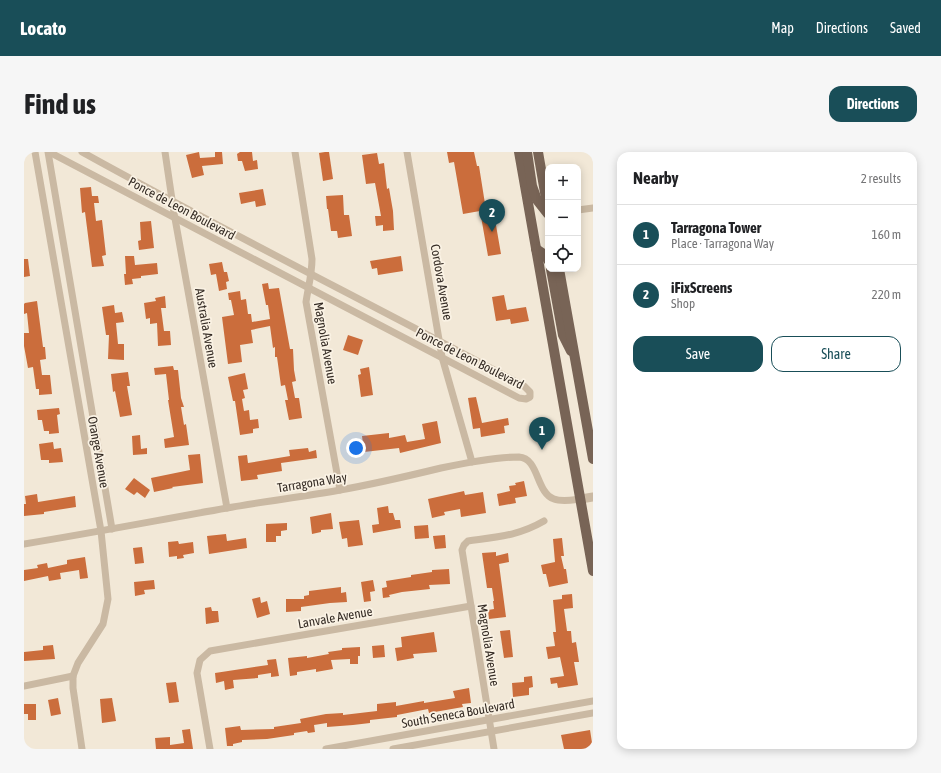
<!DOCTYPE html>
<html lang="en">
<head>
<meta charset="utf-8">
<style>
  :root { --surface:#fff; --page:#f6f6f6; --text:#202124; --muted:#757577; --line:#e0e0e0; --accent:#194e58 }
  body { margin:0; font-family:"Asap Condensed",sans-serif; background:var(--page); color:var(--text) }
  .controls { position:absolute; right:12px; top:12px; display:grid; overflow:hidden; border-radius:8px; box-shadow:0 2px 10px #0003 }
  .controls button { width:36px; height:36px; display:grid; place-items:center; padding:0; border:0; border-bottom:1px solid var(--line); background:var(--surface); color:var(--text); font:20px sans-serif }
  .you { position:absolute; left:332px; top:296px; width:14px; height:14px; margin:-10px; border:3px solid #fff; border-radius:50%; background:#1a73e8; box-shadow:0 0 0 6px #1a73e833 }
  .badge { display:grid; place-items:center; width:26px; height:26px; border-radius:50%; background:var(--accent); color:#fff; font-size:13px; font-weight:700 }
  .pin { position:absolute; translate:-50% -33px; filter:drop-shadow(0 1px 2px #0008) }
  .pin::after { content:''; position:absolute; top:21px; width:14px; height:12px; background:inherit; clip-path:polygon(0 0,100% 0,50% 100%) }
  .list { margin:0; padding:0; list-style:none }
  h2 { display:flex; justify-content:space-between; align-items:center; height:52px; margin:0; padding:0 16px; font-size:17px }
  h2 small { font-size:13px; font-weight:400; color:var(--muted) }
  .list li { display:grid; grid-template-columns:26px 1fr auto; gap:12px; align-items:center; box-sizing:border-box; height:60px; padding:0 16px; border-top:1px solid var(--line) }
  .list b { display:block; font-size:15px; white-space:nowrap }
  .list p { margin:0; font-size:13px; white-space:nowrap; color:var(--muted) }
  .list em { font-size:13px; font-style:normal; color:var(--muted) }
  .actions { display:flex; gap:8px; padding:12px 16px }
  .actions a { flex:1; padding:9px 0; border:1px solid var(--accent); border-radius:12px; text-align:center; font-size:14px; color:var(--accent) }
  .actions .main { background:var(--accent); color:#fff }
  .icon { flex:none; width:22px; height:22px; fill:none; stroke:currentColor; stroke-width:2; stroke-linecap:round; stroke-linejoin:round }
  .map { position:relative; flex:none; width:569px; height:597px; overflow:hidden; border-radius:12px }
  header { display:flex; align-items:center; gap:24px; box-sizing:border-box; height:56px; padding:0 20px; background:var(--accent); color:#fff }
  header strong { font-size:19px }
  nav { display:flex; gap:22px; margin-inline-start:auto; font-size:14px }
  .intro { display:flex; align-items:center; justify-content:space-between; box-sizing:border-box; height:96px; padding:0 24px }
  h1 { margin:0; font-size:28px }
  .button { padding:10px 18px; border-radius:12px; background:var(--accent); color:#fff; font-size:14px; font-weight:700 }
  main { display:flex; gap:24px; padding:0 24px }
  aside { flex:1; background:var(--surface); border-radius:12px; box-shadow:0 2px 10px #0003 }
  .map>svg:first-child { display:block }
  .building { fill:#cb6d3c }
  .lines { fill:none; stroke-linecap:round; stroke-linejoin:round }
  .minor { stroke:#cab9a3; stroke-width:7 }
  .tertiary { stroke:#cab9a3; stroke-width:9 }
  .primary { stroke:#786456; stroke-width:10 }
  .labels { text-anchor:middle; stroke-width:3.5; stroke-linejoin:round; paint-order:stroke }
  .street-label { font-size:13px; fill:#352c25; stroke:#faf2e4 }
</style>
</head>
<body>
<header>
<strong>Locato</strong>
<nav><a>Map</a><a>Directions</a><a>Saved</a></nav>
</header>
<div class="intro"><h1>Find us</h1><a class="button">Directions</a></div>
<main>
<div class="map">
<svg width="569" height="597" viewBox="0 0 569 597">
  <rect width="100%" height="100%" fill="#f2e8d7"/>
  <g class="building">
    <polygon points="175,0 176,6 191,5 191,0 198,0 199,12 178,14 180,23 168,26 162,3"/>
    <polygon points="216,0 228,0 229,9 233,8 234,17 221,19 218,9 214,9 213,2"/>
    <polygon points="301,0 305,0 309,27 299,29 295,1"/>
    <polygon points="423,0 450,0 453,14 455,14 462,58 469,56 477,102 464,104 456,59 439,62 430,10 425,11"/>
    <polygon points="353,1 355,12 360,11 363,37 365,36 369,59 370,78 359,79 359,73 352,74 351,64 357,64 351,31 342,32 338,3"/>
    <polygon points="67,35 68,44 74,44 75,51 70,51 72,69 78,68 82,103 78,104 80,114 68,115 61,60 58,61 56,36"/>
    <polygon points="239,37 242,53 232,55 231,49 217,52 215,41"/>
    <polygon points="319,43 320,63 325,63 328,84 314,86 313,79 307,79 304,57 303,57 302,44"/>
    <polygon points="127,69 130,96 115,98 114,89 117,88 116,70"/>
    <polygon points="101,104 110,104 111,113 133,111 134,122 117,124 117,126 108,127 109,132 101,133 100,122 102,122"/>
    <polygon points="377,104 379,119 354,123 353,116 348,117 346,109"/>
    <polygon points="0,107 4,107 6,124 0,125"/>
    <polygon points="198,110 200,120 203,120 205,129 202,130 203,137 195,139 192,122 187,123 185,112"/>
    <polygon points="244,131 245,137 255,136 266,197 269,197 270,218 272,229 268,230 271,246 275,246 278,266 265,268 261,248 264,248 261,233 257,234 253,205 251,205 251,195 249,196 246,174 227,178 229,191 216,193 218,210 204,212 198,165 210,163 207,148 205,148 204,141 216,139 217,148 222,147 224,162 227,162 228,170 246,167 244,153 242,153 238,132"/>
    <polygon points="480,143 483,158 502,155 505,169 487,172 486,167 472,169 468,145"/>
    <polygon points="141,144 142,156 137,156 140,179 146,179 147,193 134,194 133,171 126,172 126,166 122,167 120,151 132,149 131,146"/>
    <polygon points="13,149 19,195 21,195 22,207 16,208 18,223 26,223 28,242 15,243 15,237 12,237 9,215 4,216 0,194 0,181 5,181 3,161 0,162 0,152 1,151"/>
    <polygon points="90,153 91,161 98,160 100,170 92,171 94,192 100,192 100,208 84,207 85,183 82,183 78,155"/>
    <polygon points="324,183 339,188 334,203 319,198"/>
    <polygon points="149,214 150,218 154,218 157,246 160,255 157,255 160,273 162,272 165,293 141,296 140,287 150,285 144,248 145,248 142,222 131,223 130,216"/>
    <polygon points="345,215 349,243 337,245 334,223 337,222 336,217"/>
    <polygon points="104,220 106,234 103,234 108,263 96,265 91,239 89,240 87,222"/>
    <polygon points="221,221 224,237 219,238 221,246 218,247 220,259 225,258 226,268 234,267 235,276 229,277 229,281 216,283 211,249 209,249 204,225"/>
    <polygon points="452,245 458,271 484,266 485,273 480,274 481,281 457,285 456,276 449,277 444,246"/>
    <polygon points="35,256 36,262 33,263 35,281 25,282 25,279 20,279 18,268 14,268 13,258"/>
    <polygon points="413,269 417,291 376,301 375,296 340,300 338,284 365,281 365,286 381,283 383,290 401,287 398,272"/>
    <polygon points="116,283 117,297 123,296 123,302 109,303 108,284"/>
    <polygon points="29,290 30,297 37,296 39,310 25,311 25,308 17,308 15,292"/>
    <polygon points="284,296 285,300 292,298 293,306 257,311 258,319 233,323 234,327 217,329 214,304 223,303 224,311 266,304 265,298"/>
    <polygon points="176,302 179,331 148,335 149,336 130,340 127,326 166,318 164,303"/>
    <polygon points="110,326 126,338 121,346 113,340 110,343 101,337"/>
    <polygon points="500,329 503,344 491,346 492,351 475,354 473,342 486,339 485,334 492,333 491,331"/>
    <polygon points="440,339 441,343 459,340 462,361 437,365 436,357 420,360 421,363 408,366 404,347"/>
    <polygon points="13,342 14,350 51,344 52,355 20,360 20,362 0,364 0,352 2,352 1,344"/>
    <polygon points="364,354 365,361 369,361 371,368 376,368 377,376 349,381 348,373 355,372 353,356"/>
    <polygon points="307,361 309,377 297,378 297,380 288,382 286,365"/>
    <polygon points="335,368 339,393 324,395 323,386 318,387 315,370"/>
    <polygon points="263,371 263,378 257,379 257,384 252,384 252,390 242,390 242,372"/>
    <polygon points="404,373 405,386 391,387 390,374"/>
    <polygon points="202,382 203,389 222,386 223,396 185,402 183,384"/>
    <polygon points="421,383 422,396 411,397 409,384"/>
    <polygon points="538,386 540,404 537,404 540,417 542,417 544,431 525,435 522,422 519,422 517,413 531,410 529,387"/>
    <polygon points="154,389 155,392 169,390 170,401 159,403 160,406 153,407 153,404 145,405 144,390"/>
    <polygon points="118,395 120,411 111,412 109,396"/>
    <polygon points="472,400 472,404 484,401 485,410 475,412 482,465 465,467 464,458 470,457 469,449 470,449 468,436 463,436 458,401"/>
    <polygon points="61,405 64,426 56,427 55,418 36,421 37,427 25,429 24,424 0,429 0,418 14,416 13,413 23,411 24,416 43,412 43,408"/>
    <polygon points="425,417 426,432 405,433 406,437 378,440 365,443 366,445 359,446 358,436 363,435 362,429 387,425 387,423 408,420 408,418"/>
    <polygon points="130,428 131,437 120,438 121,442 111,444 110,430"/>
    <polygon points="349,428 351,439 346,440 347,449 340,450 337,430"/>
    <polygon points="317,435 317,441 322,440 323,450 306,451 277,455 277,459 262,460 262,447 280,447 280,444 285,443 285,439"/>
    <polygon points="548,442 549,456 540,457 543,479 547,479 548,491 552,490 555,510 550,510 554,533 534,536 533,531 527,532 526,526 540,524 536,505 524,507 522,495 531,494 529,480 532,480 529,448 538,447 538,443"/>
    <polygon points="236,445 237,451 243,449 246,462 233,466 228,447"/>
    <polygon points="187,455 188,459 194,459 195,470 182,472 181,456"/>
    <polygon points="486,478 489,505 480,506 476,479"/>
    <polygon points="410,480 413,500 389,502 390,506 373,509 371,496 378,495 377,485"/>
    <polygon points="29,493 31,507 0,509 0,500 19,498 19,494"/>
    <polygon points="360,493 361,505 349,506 348,494"/>
    <polygon points="336,495 336,504 334,504 334,512 326,512 326,507 307,508 309,517 292,520 292,517 273,520 273,523 266,524 264,506 283,504 283,506 305,502 304,500 318,498 318,496"/>
    <polygon points="252,507 255,524 247,525 247,521 234,523 234,526 209,528 210,536 201,538 200,529 192,531 191,521 244,513 243,508"/>
    <polygon points="508,524 509,535 505,536 505,543 489,545 488,531 500,530 500,525"/>
    <polygon points="152,530 155,550 145,551 142,531"/>
    <polygon points="445,536 447,551 438,552 439,555 405,561 404,557 373,563 373,565 346,568 346,571 329,573 303,575 303,571 290,573 291,580 284,581 283,579 270,581 270,583 243,587 218,588 218,590 209,592 209,594 203,594 201,576 216,574 217,578 250,577 250,575 277,571 276,567 302,562 319,561 319,563 353,559 353,552 372,550 372,554 400,549 400,551 431,546 429,539"/>
    <polygon points="34,546 37,562 27,564 24,548"/>
    <polygon points="88,546 92,569 78,571 76,547"/>
    <polygon points="0,552 12,552 12,568 4,568 4,562 0,562"/>
    <polygon points="166,577 169,597 132,597 131,586 146,585 146,593 160,591 158,578"/>
    <polygon points="566,578 569,597 540,597 537,583"/>
  </g>
  <g class="lines">
    <g class="minor">
      <polyline points="11,0 77,379 84,447 79,472 54,511 49,524 49,536 58,597"/>
      <polyline points="24,0 88,377"/>
      <path d="M25,0L495,246L502,247L506,245V240L500,234C353,155 204,81 58,0"/>
      <polyline points="141,0 150,61 203,356"/>
      <path d="M271,0L288,107C288,122 284,136 282,150L316,338"/>
      <polyline points="383,0 418,205 448,310"/>
      <polyline points="554,58 569,56"/>
      <path d="M0,392C68,381 135,368 203,356C241,349 279,345 316,338C350,332 384,324 417,316C441,311 470,305 495,305C515,306 512,341 530,347C538,350 548,348 557,347"/>
      <polyline points="0,534 49,524"/>
      <polyline points="186,597 173,521 176,508 186,499 447,454"/>
      <polyline points="302,597 569,549"/>
      <polyline points="369,597 569,561"/>
      <path d="M470,597L438,398L440,393L444,389C473,385 494,384 520,369"/>
    </g>
    <polyline class="tertiary" points="557,347 569,345"/>
    <g class="primary">
      <polyline points="495,0 569,419"/>
      <polyline points="503,0 508,34 513,48 524,62"/>
      <polyline points="514,0 524,58"/>
      <polyline points="512,97 521,103 524,108"/>
      <polyline points="527,117 539,183 547,199"/>
      <polyline points="535,117 569,307"/>
    </g>
  </g>
  <g class="labels">
    <g class="street-label">
      <text transform="translate(158 56) rotate(28)" y="5">Ponce de Leon Boulevard</text>
      <text transform="translate(418 130) rotate(80)" y="5">Cordova Avenue</text>
      <text transform="translate(183 176) rotate(80)" y="5">Australia Avenue</text>
      <text transform="translate(302 191) rotate(80)" y="5">Magnolia Avenue</text>
      <text transform="translate(446 206) rotate(27)" y="5">Ponce de Leon Boulevard</text>
      <text transform="translate(75 300) rotate(80)" y="5">Orange Avenue</text>
      <text transform="translate(288 330) rotate(-9)" y="5">Tarragona Way</text>
      <text transform="translate(311 465) rotate(-10)" y="5">Lanvale Avenue</text>
      <text transform="translate(465 493) rotate(81)" y="5">Magnolia Avenue</text>
      <text transform="translate(434 561) rotate(-10)" y="5">South Seneca Boulevard</text>
    </g>
  </g>
</svg>
<div class="controls">
<button>+</button>
<button>−</button>
<button><svg class="icon" aria-label="locate" viewBox="0 0 24 24"><circle cx="12" cy="12" r="6"/><path d="M12 2v4M12 18v4M2 12h4M18 12h4"/></svg></button>
</div>
<div class="you"></div>
<div class="pin badge" style="left:518px;top:298px">1</div>
<div class="pin badge" style="left:468px;top:80px">2</div>
</div>
<aside>
<h2>Nearby<small>2 results</small></h2>
<ul class="list">
<li><span class="badge">1</span><div><b>Tarragona Tower</b><p>Place · Tarragona Way</p></div><em>160 m</em></li>
<li><span class="badge">2</span><div><b>iFixScreens</b><p>Shop</p></div><em>220 m</em></li>
</ul>
<div class="actions"><a class="main">Save</a><a>Share</a></div>
</aside>
</main>
</body>
</html>
